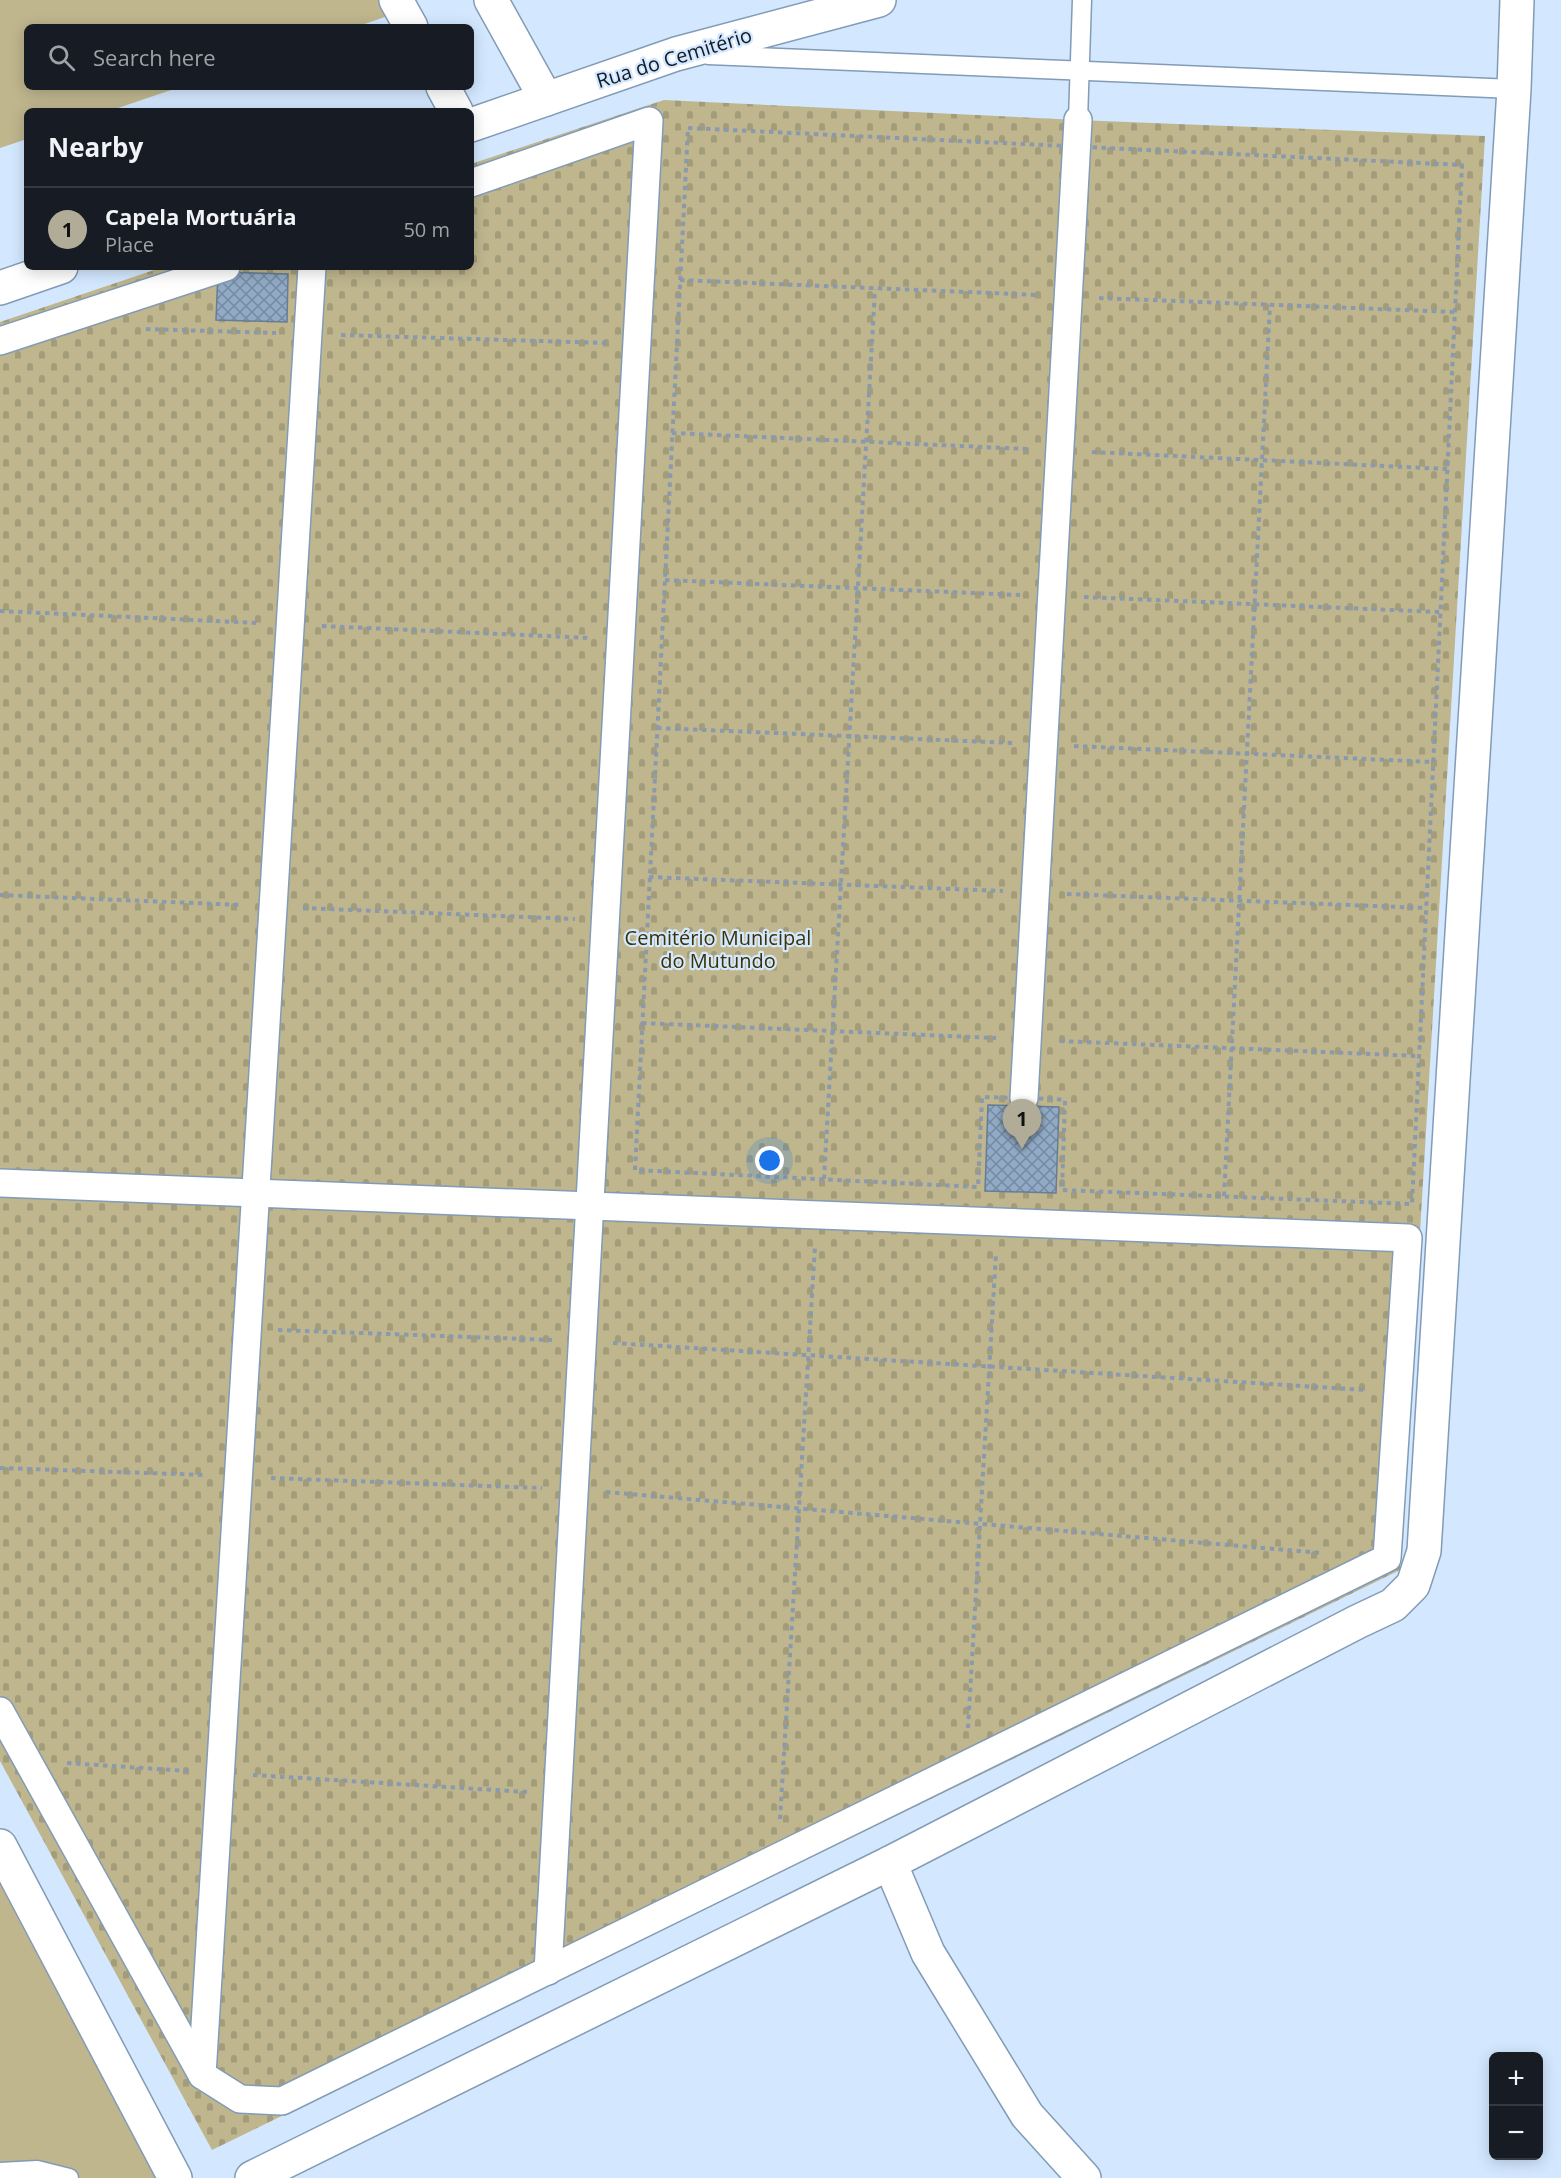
<!DOCTYPE html>
<html lang="en">
<head>
<meta charset="utf-8">
<style>
  :root { --surface:#171b24; --page:#242831; --text:#f1f3f6; --muted:#9ea1a6; --line:#363941; --accent:#b0ac97 }
  body { margin:0; font-family:"Open Sans",sans-serif; background:var(--page); color:var(--text) }
  .controls { position:absolute; right:18px; bottom:18px; display:grid; overflow:hidden; border-radius:9px; box-shadow:0 3px 15px #0003 }
  .controls button { width:54px; height:54px; display:grid; place-items:center; padding:0; border:0; border-bottom:2px solid var(--line); background:var(--surface); color:var(--text); font:30px sans-serif }
  .you { position:absolute; left:770px; top:1161px; width:21px; height:21px; margin:-15px; border:4px solid #fff; border-radius:50%; background:#1a73e8; box-shadow:0 0 0 9px #1a73e833 }
  .badge { display:grid; place-items:center; width:39px; height:39px; border-radius:50%; background:var(--accent); color:#111; font-size:20px; font-weight:700 }
  .pin { position:absolute; translate:-50% -50px; filter:drop-shadow(0 2px 3px #0008) }
  .pin::after { content:''; position:absolute; top:32px; width:21px; height:18px; background:inherit; clip-path:polygon(0 0,100% 0,50% 100%) }
  .list { margin:0; padding:0; list-style:none }
  h2 { display:flex; justify-content:space-between; align-items:center; height:78px; margin:0; padding:0 24px; font-size:26px }
  h2 small { font-size:20px; font-weight:400; color:var(--muted) }
  .list li { display:grid; grid-template-columns:39px 1fr auto; gap:18px; align-items:center; box-sizing:border-box; height:84px; padding:0 24px; border-top:2px solid var(--line) }
  .list b { display:block; font-size:22px; white-space:nowrap }
  .list p { margin:0; font-size:20px; white-space:nowrap; color:var(--muted) }
  .list em { font-size:20px; font-style:normal; color:var(--muted) }
  .icon { flex:none; width:33px; height:33px; fill:none; stroke:currentColor; stroke-width:2; stroke-linecap:round; stroke-linejoin:round }
  .map { position:relative; flex:none; width:1561px; height:2178px; overflow:hidden }
  .search { position:absolute; background:var(--surface); box-shadow:0 3px 15px #0003; left:24px; top:24px; width:450px; height:66px; display:flex; align-items:center; gap:15px; box-sizing:border-box; padding:0 21px; border-radius:9px; color:var(--muted); font-size:22px }
  .panel { position:absolute; background:var(--surface); box-shadow:0 3px 15px #0003; left:24px; top:108px; width:450px; height:162px; border-radius:9px }
  .map>svg:first-child { display:block }
  .green { fill:#bfb68e }
  .cemetery { fill:url(#cemetery-stones) }
  .building { fill:url(#building-cross-hatch); stroke:#657d97; stroke-width:1.5 }
  .lines { fill:none; stroke-linecap:round; stroke-linejoin:round }
  .service-casing { stroke:#829bb6; stroke-width:21 }
  .pedestrian-casing { stroke:#829bb6; stroke-width:30 }
  .minor-casing { stroke:#829bb6; stroke-width:36 }
  .path { stroke:#8a9aac; stroke-width:4; stroke-dasharray:4.5 4.5; stroke-linecap:butt }
  .service { stroke:#fff; stroke-width:18 }
  .pedestrian { stroke:#fff; stroke-width:27 }
  .minor { stroke:#fff; stroke-width:33 }
  .labels { text-anchor:middle; stroke-width:4.5; stroke-linejoin:round; paint-order:stroke }
  .street-label { font-size:20px; fill:#131c26; stroke:#d3e8ff }
  .park-label { font-size:20px; fill:#3b3102; stroke:#d3e8ff }
</style>
</head>
<body>
<div class="map">
<svg width="1561" height="2178" viewBox="0 0 1561 2178">
  <defs>
    <pattern id="cemetery-stones" width="16" height="16" patternUnits="userSpaceOnUse" patternTransform="scale(1.5)"><rect width="16" height="16" fill="#bfb68e"/><path d="M2 7V4a2 2 0 0 1 4 0v3zM10 15v-3a2 2 0 0 1 4 0v3z" fill="#a39c7a"/></pattern>
    <pattern id="building-cross-hatch" width="8" height="8" patternUnits="userSpaceOnUse" patternTransform="scale(1.5)"><rect width="8" height="8" fill="#91aac5"/><path d="M0 0l8 8M0 8l8-8" fill="none" stroke="#758aa0"/></pattern>
  </defs>
  <rect width="100%" height="100%" fill="#d3e8ff"/>
  <g class="green">
    <polygon points="0,0 396,0 402,11 356,27 27,27 27,87 180,87 109,111 27,111 27,139 0,148"/>
    <polygon points="0,1846 175,2178 0,2178"/>
  </g>
  <polygon class="cemetery" points="664,100 1078,120 1485,136 1400,1570 212,2150 0,1761 0,322 163,267 471,267 471,164"/>
  <g class="building">
    <polygon points="218,272 288,274 287,322 216,320"/>
    <polygon points="988,1105 1059,1107 1056,1193 985,1191"/>
  </g>
  <g class="lines">
    <defs>
      <g id="service">
        <polyline points="708,55 1514,89"/>
        <polyline points="1078,120 1082,0"/>
        <polyline points="0,2172 37,2170 69,2178"/>
      </g>
      <g id="pedestrian">
        <polyline points="471,183 649,121 548,1971"/>
        <polyline points="0,341 226,267"/>
        <polyline points="1024,1098 1078,120"/>
        <polyline points="0,1183 1408,1238 1387,1558 282,2101 240,2099 202,2075 0,1711"/>
        <polyline points="202,2075 312,267"/>
      </g>
      <g id="minor">
        <polyline points="396,0 411,27"/>
        <polyline points="491,0 546,99"/>
        <polyline points="443,87 456,111"/>
        <polyline points="471,125 676,54 879,0"/>
        <polyline points="0,288 61,267"/>
        <polyline points="0,1846 175,2178"/>
        <polyline points="890,1863 928,1953 1027,2115 1084,2178"/>
        <polyline points="252,2178 890,1863 1357,1622 1393,1605 1413,1585 1424,1551 1514,89 1517,0"/>
      </g>
    </defs>
    <use href="#service" class="service-casing"/>
    <use href="#pedestrian" class="pedestrian-casing"/>
    <use href="#minor" class="minor-casing"/>
    <g class="path">
      <polygon points="688,128 1462,165 1412,1204 1062,1190 1065,1100 1054,1099 982,1097 978,1187 635,1170"/>
      <polyline points="680,280 1038,295"/>
      <polyline points="1099,298 1455,312"/>
      <polyline points="146,329 276,333"/>
      <polyline points="341,335 606,343"/>
      <polyline points="672,433 1027,449"/>
      <polyline points="1092,452 1447,469"/>
      <polyline points="665,580 1020,595"/>
      <polyline points="1084,597 1440,612"/>
      <polyline points="0,611 258,623"/>
      <polyline points="322,626 590,638"/>
      <polyline points="657,728 1013,743"/>
      <polyline points="1074,746 1433,762"/>
      <polyline points="649,877 1003,891"/>
      <polyline points="1067,894 1426,908"/>
      <polyline points="0,895 242,905"/>
      <polyline points="303,908 575,919"/>
      <polyline points="642,1023 996,1038"/>
      <polyline points="1060,1041 1418,1056"/>
      <polyline points="824,1179 875,289"/>
      <polyline points="1224,1196 1270,305"/>
      <polyline points="278,1330 552,1340"/>
      <polyline points="613,1343 1366,1390"/>
      <polyline points="0,1468 206,1475"/>
      <polyline points="271,1478 542,1488"/>
      <polyline points="606,1492 1322,1553"/>
      <polyline points="968,1728 996,1253"/>
      <polyline points="67,1763 188,1771"/>
      <polyline points="253,1775 527,1792"/>
      <polyline points="780,1819 815,1246"/>
    </g>
    <use href="#service" class="service"/>
    <use href="#pedestrian" class="pedestrian"/>
    <use href="#minor" class="minor"/>
  </g>
  <g class="labels">
    <g class="street-label">
      <text transform="translate(674 58) rotate(-17)" y="7">Rua do Cemitério</text>
    </g>
    <g class="park-label">
      <text x="718" y="945">Cemitério Municipal<tspan x="718" dy="23">do Mutundo</tspan></text>
    </g>
  </g>
</svg>
<div class="controls">
<button>+</button>
<button>−</button>
</div>
<div class="you"></div>
<div class="pin badge" style="left:1022px;top:1149px">1</div>
<div class="search"><svg class="icon" aria-label="search" viewBox="0 0 24 24"><circle cx="10" cy="10" r="6"/><path d="M15 15l6 6"/></svg>Search here</div>
<section class="panel">
<h2>Nearby<small></small></h2>
<ul class="list">
<li><span class="badge">1</span><div><b>Capela Mortuária</b><p>Place</p></div><em>50 m</em></li>
</ul>
</section>
</div>
</body>
</html>
